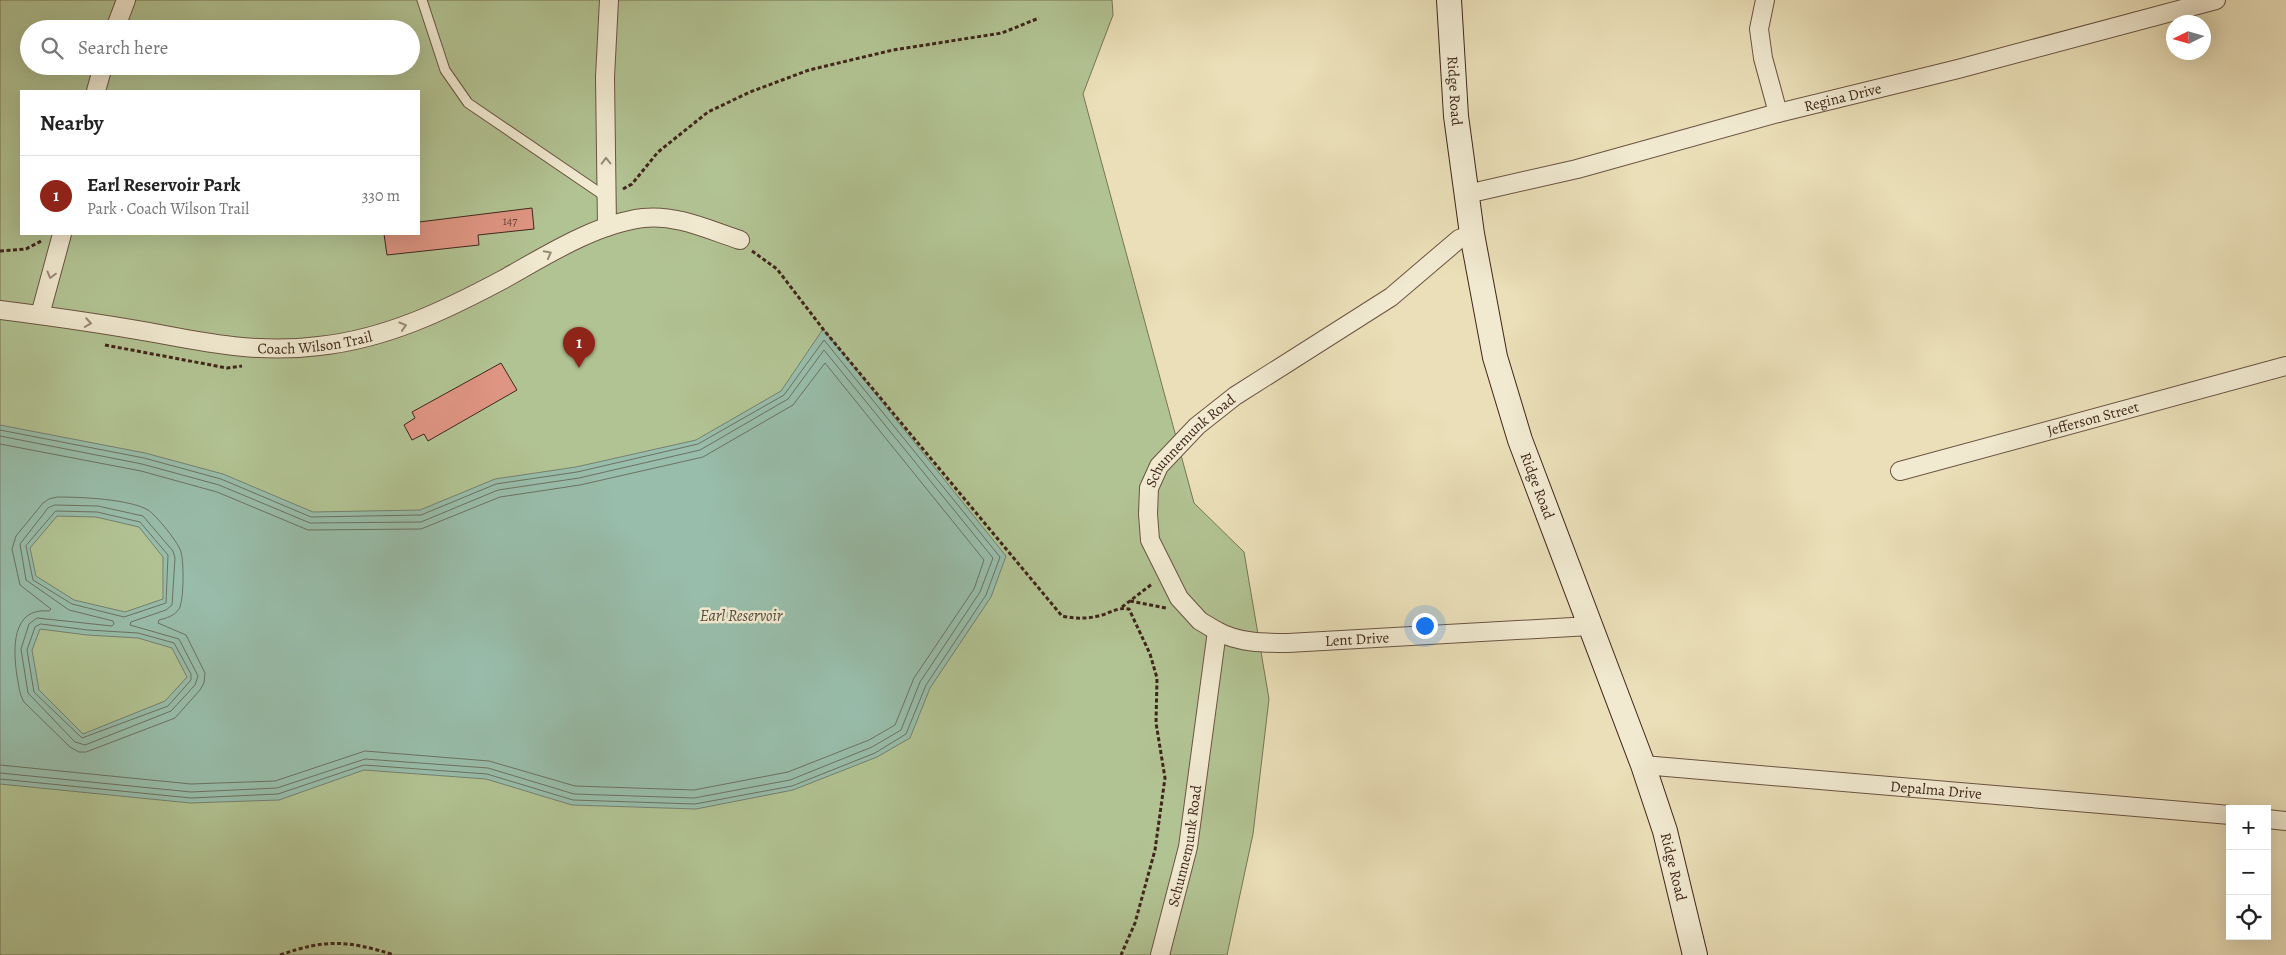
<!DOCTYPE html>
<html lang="en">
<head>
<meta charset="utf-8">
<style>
  :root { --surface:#fff; --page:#f2f2f2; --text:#222; --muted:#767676; --line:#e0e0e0; --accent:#8f2418 }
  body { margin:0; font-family:Alegreya,serif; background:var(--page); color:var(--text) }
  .controls { position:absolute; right:15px; bottom:15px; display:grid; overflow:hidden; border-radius:0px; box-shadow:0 5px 20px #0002 }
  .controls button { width:45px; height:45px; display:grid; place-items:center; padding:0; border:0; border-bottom:1px solid var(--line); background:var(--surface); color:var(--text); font:25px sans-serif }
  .compass { position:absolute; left:2166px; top:15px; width:45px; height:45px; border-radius:50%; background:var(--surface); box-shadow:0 5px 20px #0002; rotate:265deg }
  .you { position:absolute; left:1424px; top:625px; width:18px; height:18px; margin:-12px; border:4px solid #fff; border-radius:50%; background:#1a73e8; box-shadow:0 0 0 8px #1a73e833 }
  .badge { display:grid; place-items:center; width:32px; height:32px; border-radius:50%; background:var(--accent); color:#fff; font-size:16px; font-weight:700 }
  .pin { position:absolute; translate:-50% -41px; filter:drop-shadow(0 1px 2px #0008) }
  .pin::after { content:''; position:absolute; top:26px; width:18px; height:15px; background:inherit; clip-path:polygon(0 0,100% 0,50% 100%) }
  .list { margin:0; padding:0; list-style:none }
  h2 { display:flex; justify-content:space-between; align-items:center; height:65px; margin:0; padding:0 20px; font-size:21px }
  h2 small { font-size:16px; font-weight:400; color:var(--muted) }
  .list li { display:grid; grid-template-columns:32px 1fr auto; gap:15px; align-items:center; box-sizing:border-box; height:80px; padding:0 20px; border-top:1px solid var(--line) }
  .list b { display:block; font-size:19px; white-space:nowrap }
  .list p { margin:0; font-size:16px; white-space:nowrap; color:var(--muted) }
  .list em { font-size:16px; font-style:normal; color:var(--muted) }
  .icon { flex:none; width:28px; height:28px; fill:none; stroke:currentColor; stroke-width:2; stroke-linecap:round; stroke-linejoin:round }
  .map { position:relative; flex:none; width:2286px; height:955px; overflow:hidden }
  .search { position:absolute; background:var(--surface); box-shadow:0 5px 20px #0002; left:20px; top:20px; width:400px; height:55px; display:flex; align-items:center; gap:12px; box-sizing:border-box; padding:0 18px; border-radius:28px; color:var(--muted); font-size:19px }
  .panel { position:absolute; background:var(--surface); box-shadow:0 5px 20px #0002; left:20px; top:90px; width:400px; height:145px; border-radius:0px }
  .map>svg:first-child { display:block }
  .green { fill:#b2c393; stroke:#787457; fill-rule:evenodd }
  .water { fill:#98bdaa; stroke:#748171; fill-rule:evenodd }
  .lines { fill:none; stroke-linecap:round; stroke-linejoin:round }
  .shore { stroke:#6c7262; stroke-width:1 }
  .building { fill:#df9583; stroke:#3f261b }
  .lane-casing { stroke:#6a5442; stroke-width:11 }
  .street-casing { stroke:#6a5442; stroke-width:20 }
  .secondary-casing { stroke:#3f261b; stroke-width:26 }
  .path { stroke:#3f261b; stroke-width:3; stroke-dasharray:4 2.5; stroke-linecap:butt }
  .lane { stroke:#f1ead1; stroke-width:9 }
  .street { stroke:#f1ead1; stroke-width:18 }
  .secondary { stroke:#f1ead1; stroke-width:24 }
  .oneway { stroke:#988876 }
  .labels { text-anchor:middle; stroke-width:5; stroke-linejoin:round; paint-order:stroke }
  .number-label { font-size:12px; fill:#674235 }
  .street-label { font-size:15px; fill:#3f261b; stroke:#f1ead1 }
  .water-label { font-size:16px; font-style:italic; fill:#554c3f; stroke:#f1ead1 }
</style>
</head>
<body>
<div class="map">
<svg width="2286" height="955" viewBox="0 0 2286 955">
  <rect width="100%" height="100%" fill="#eadfb8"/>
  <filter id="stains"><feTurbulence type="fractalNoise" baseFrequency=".004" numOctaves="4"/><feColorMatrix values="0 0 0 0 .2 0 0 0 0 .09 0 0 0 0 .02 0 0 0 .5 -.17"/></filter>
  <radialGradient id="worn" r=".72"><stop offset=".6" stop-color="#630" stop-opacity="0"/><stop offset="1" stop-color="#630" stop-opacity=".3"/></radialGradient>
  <path class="green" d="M0,0H1112L1113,15L1083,94L1194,503L1244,552L1269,699L1253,834L1227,955H0ZM29,29H411V66H29ZM21,91H419V234H21Z"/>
  <path class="water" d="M823,329L1006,556L991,597L930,688L910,738L877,757L793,790L696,809L572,805L486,779L364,770L279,800L190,803L0,784V425L145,453L223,474L313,512L420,510L495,479L576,467L696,440L781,391ZM57,516L96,517L139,527L163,557V599L125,612L74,600L36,576L30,548ZM40,629L87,635L138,638L172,648L187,677L165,701L83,734L39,690L32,650Z"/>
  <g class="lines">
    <g class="shore">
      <polyline points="0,430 144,458 221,479 311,517 421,515 496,484 577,472 698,444 784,395 824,340 1000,557 986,595 926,685 906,734 875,753 792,786 695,804 573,800 487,774 364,765 278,794 191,798 0,779"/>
      <polyline points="0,436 142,464 219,485 310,523 421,522 498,490 579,478 700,450 788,399 824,350 993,558 980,592 920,682 901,730 872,747 790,780 694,798 574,794 488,768 365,759 277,788 191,792 0,773"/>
      <polyline points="0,444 141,471 217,492 308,530 421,529 500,497 580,485 703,457 793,405 825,363 984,560 974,589 914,678 895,725 869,740 788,772 694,790 575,786 489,761 365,751 275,781 191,784 0,765"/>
      <path d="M58,497C81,497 129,499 148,510C156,515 179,543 181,552C184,562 184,601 179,609C174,616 167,618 159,620L158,623L186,635L205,673L204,683L200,690L175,718L86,752H79L70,747L24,702C19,694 19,685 17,676C13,650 11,607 49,611L51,609L20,585L12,549L16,536L43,503L49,499Z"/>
      <polygon points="55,505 98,506 143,516 173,551 175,558 172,605 166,610 131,622 130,625 179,639 198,676 195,685 171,711 85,745 75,742 28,693 21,649 29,624 37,618 112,626 114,624 113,621 69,610 26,580 20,544 48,508"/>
      <polygon points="56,511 97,512 140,522 168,555 166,603 124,617 72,604 33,580 26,546"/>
      <polygon points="41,624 88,630 138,633 174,643 191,674 191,680 168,706 82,738 34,692 27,650 35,627"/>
    </g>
  </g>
  <g class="building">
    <polygon points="532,208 534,229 478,235 479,245 387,255 384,234 419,234 419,222"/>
    <polygon points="501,363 517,390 428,441 424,434 412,440 404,425 415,418 412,412"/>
  </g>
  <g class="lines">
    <defs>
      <polyline id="lane" points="422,0 445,70 468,103 606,197"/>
      <g id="street">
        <polyline points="1765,0 1759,29 1763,58 1778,113"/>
        <polyline points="115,29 126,0"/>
        <polyline points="96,91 103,66"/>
        <path id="s1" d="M1467,194L1577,169L1778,113L1958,69L2216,0"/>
        <polyline points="607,227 605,77 609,0"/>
        <path id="s2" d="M0,310C55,317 111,325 165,335C218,345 265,353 319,346C386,339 446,310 504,279C545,256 595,224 643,218C676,214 709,230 740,240"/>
        <polyline points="40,315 62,234"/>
        <path id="s3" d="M1900,471L2286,366"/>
        <path id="s4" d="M1217,631C1238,643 1265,643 1288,643L1590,626"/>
        <path id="s5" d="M1643,765L2230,815"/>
        <polyline points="2267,819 2286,821"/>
        <path id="s6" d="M1160,955L1188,847L1217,631L1200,621L1179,598L1150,540L1148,514L1149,488L1159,466L1197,426L1235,396L1391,297L1459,239L1472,234"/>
      </g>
      <g id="secondary">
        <path id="s7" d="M1449,0L1456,116L1472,234L1495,357L1520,440L1643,765L1665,831L1695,955"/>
      </g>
    </defs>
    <use href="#lane" class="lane-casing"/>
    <use href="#street" class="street-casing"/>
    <use href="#secondary" class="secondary-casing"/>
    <g class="path">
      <polyline points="623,189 632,184 658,152 708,112 750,92 809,70 893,50 1002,33 1039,18"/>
      <polyline points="0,251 26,249 43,240"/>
      <path d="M752,251L777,269L823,329L1062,616C1077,619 1088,619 1102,615C1112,612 1118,607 1129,609L1150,654L1157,678L1156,723L1165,778L1155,850L1135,923L1121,955"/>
      <polyline points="105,345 227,368 242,366"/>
      <polyline points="1130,601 1166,608"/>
      <polyline points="1122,607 1152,584"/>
      <path d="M280,955C326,939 347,940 394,955"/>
    </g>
    <use href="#lane" class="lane"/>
    <use href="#street" class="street"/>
    <use href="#secondary" class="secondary"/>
  </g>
  <defs><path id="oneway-chevron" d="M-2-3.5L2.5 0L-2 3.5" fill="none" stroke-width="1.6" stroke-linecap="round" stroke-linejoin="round" transform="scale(1.25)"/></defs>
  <g class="oneway">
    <use href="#oneway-chevron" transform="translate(606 161) rotate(-91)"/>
    <use href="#oneway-chevron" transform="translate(548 254) rotate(-28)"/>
    <use href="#oneway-chevron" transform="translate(51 275) rotate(105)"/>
    <use href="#oneway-chevron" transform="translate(88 323) rotate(9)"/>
    <use href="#oneway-chevron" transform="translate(403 326) rotate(-17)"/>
  </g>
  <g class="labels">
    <g class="number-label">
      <text x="510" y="225">147</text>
    </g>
    <g class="street-label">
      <text dy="5" stroke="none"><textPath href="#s7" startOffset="91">Ridge Road</textPath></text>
      <text dy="5" stroke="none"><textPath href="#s1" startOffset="388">Regina Drive</textPath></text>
      <text dy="5" stroke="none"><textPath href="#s2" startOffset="318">Coach Wilson Trail</textPath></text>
      <text dy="5" stroke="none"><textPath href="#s3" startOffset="200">Jefferson Street</textPath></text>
      <text dy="5" stroke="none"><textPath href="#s6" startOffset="561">Schunnemunk Road</textPath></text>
      <text dy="5" stroke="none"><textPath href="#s7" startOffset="496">Ridge Road</textPath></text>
      <text dy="5" stroke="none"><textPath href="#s4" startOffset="142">Lent Drive</textPath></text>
      <text dy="5" stroke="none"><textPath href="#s5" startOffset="294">Depalma Drive</textPath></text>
      <text dy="5" stroke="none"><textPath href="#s6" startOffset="112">Schunnemunk Road</textPath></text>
      <text dy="5" stroke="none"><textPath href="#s7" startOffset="901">Ridge Road</textPath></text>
    </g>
    <g class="water-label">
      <text x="741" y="621">Earl Reservoir</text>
    </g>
  </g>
  <rect width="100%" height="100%" filter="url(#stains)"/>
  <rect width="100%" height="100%" fill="url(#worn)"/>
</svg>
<div class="controls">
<button>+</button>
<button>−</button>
<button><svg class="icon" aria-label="locate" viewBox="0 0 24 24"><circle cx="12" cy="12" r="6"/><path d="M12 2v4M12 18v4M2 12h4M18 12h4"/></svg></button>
</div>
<svg class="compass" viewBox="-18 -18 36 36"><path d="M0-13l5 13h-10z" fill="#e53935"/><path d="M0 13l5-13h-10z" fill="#767676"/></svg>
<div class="you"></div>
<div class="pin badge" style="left:579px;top:368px">1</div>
<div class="search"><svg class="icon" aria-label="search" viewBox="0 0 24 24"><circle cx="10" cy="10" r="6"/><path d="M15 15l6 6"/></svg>Search here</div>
<section class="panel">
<h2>Nearby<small></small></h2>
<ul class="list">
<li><span class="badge">1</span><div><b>Earl Reservoir Park</b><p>Park · Coach Wilson Trail</p></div><em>330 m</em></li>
</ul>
</section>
</div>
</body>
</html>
